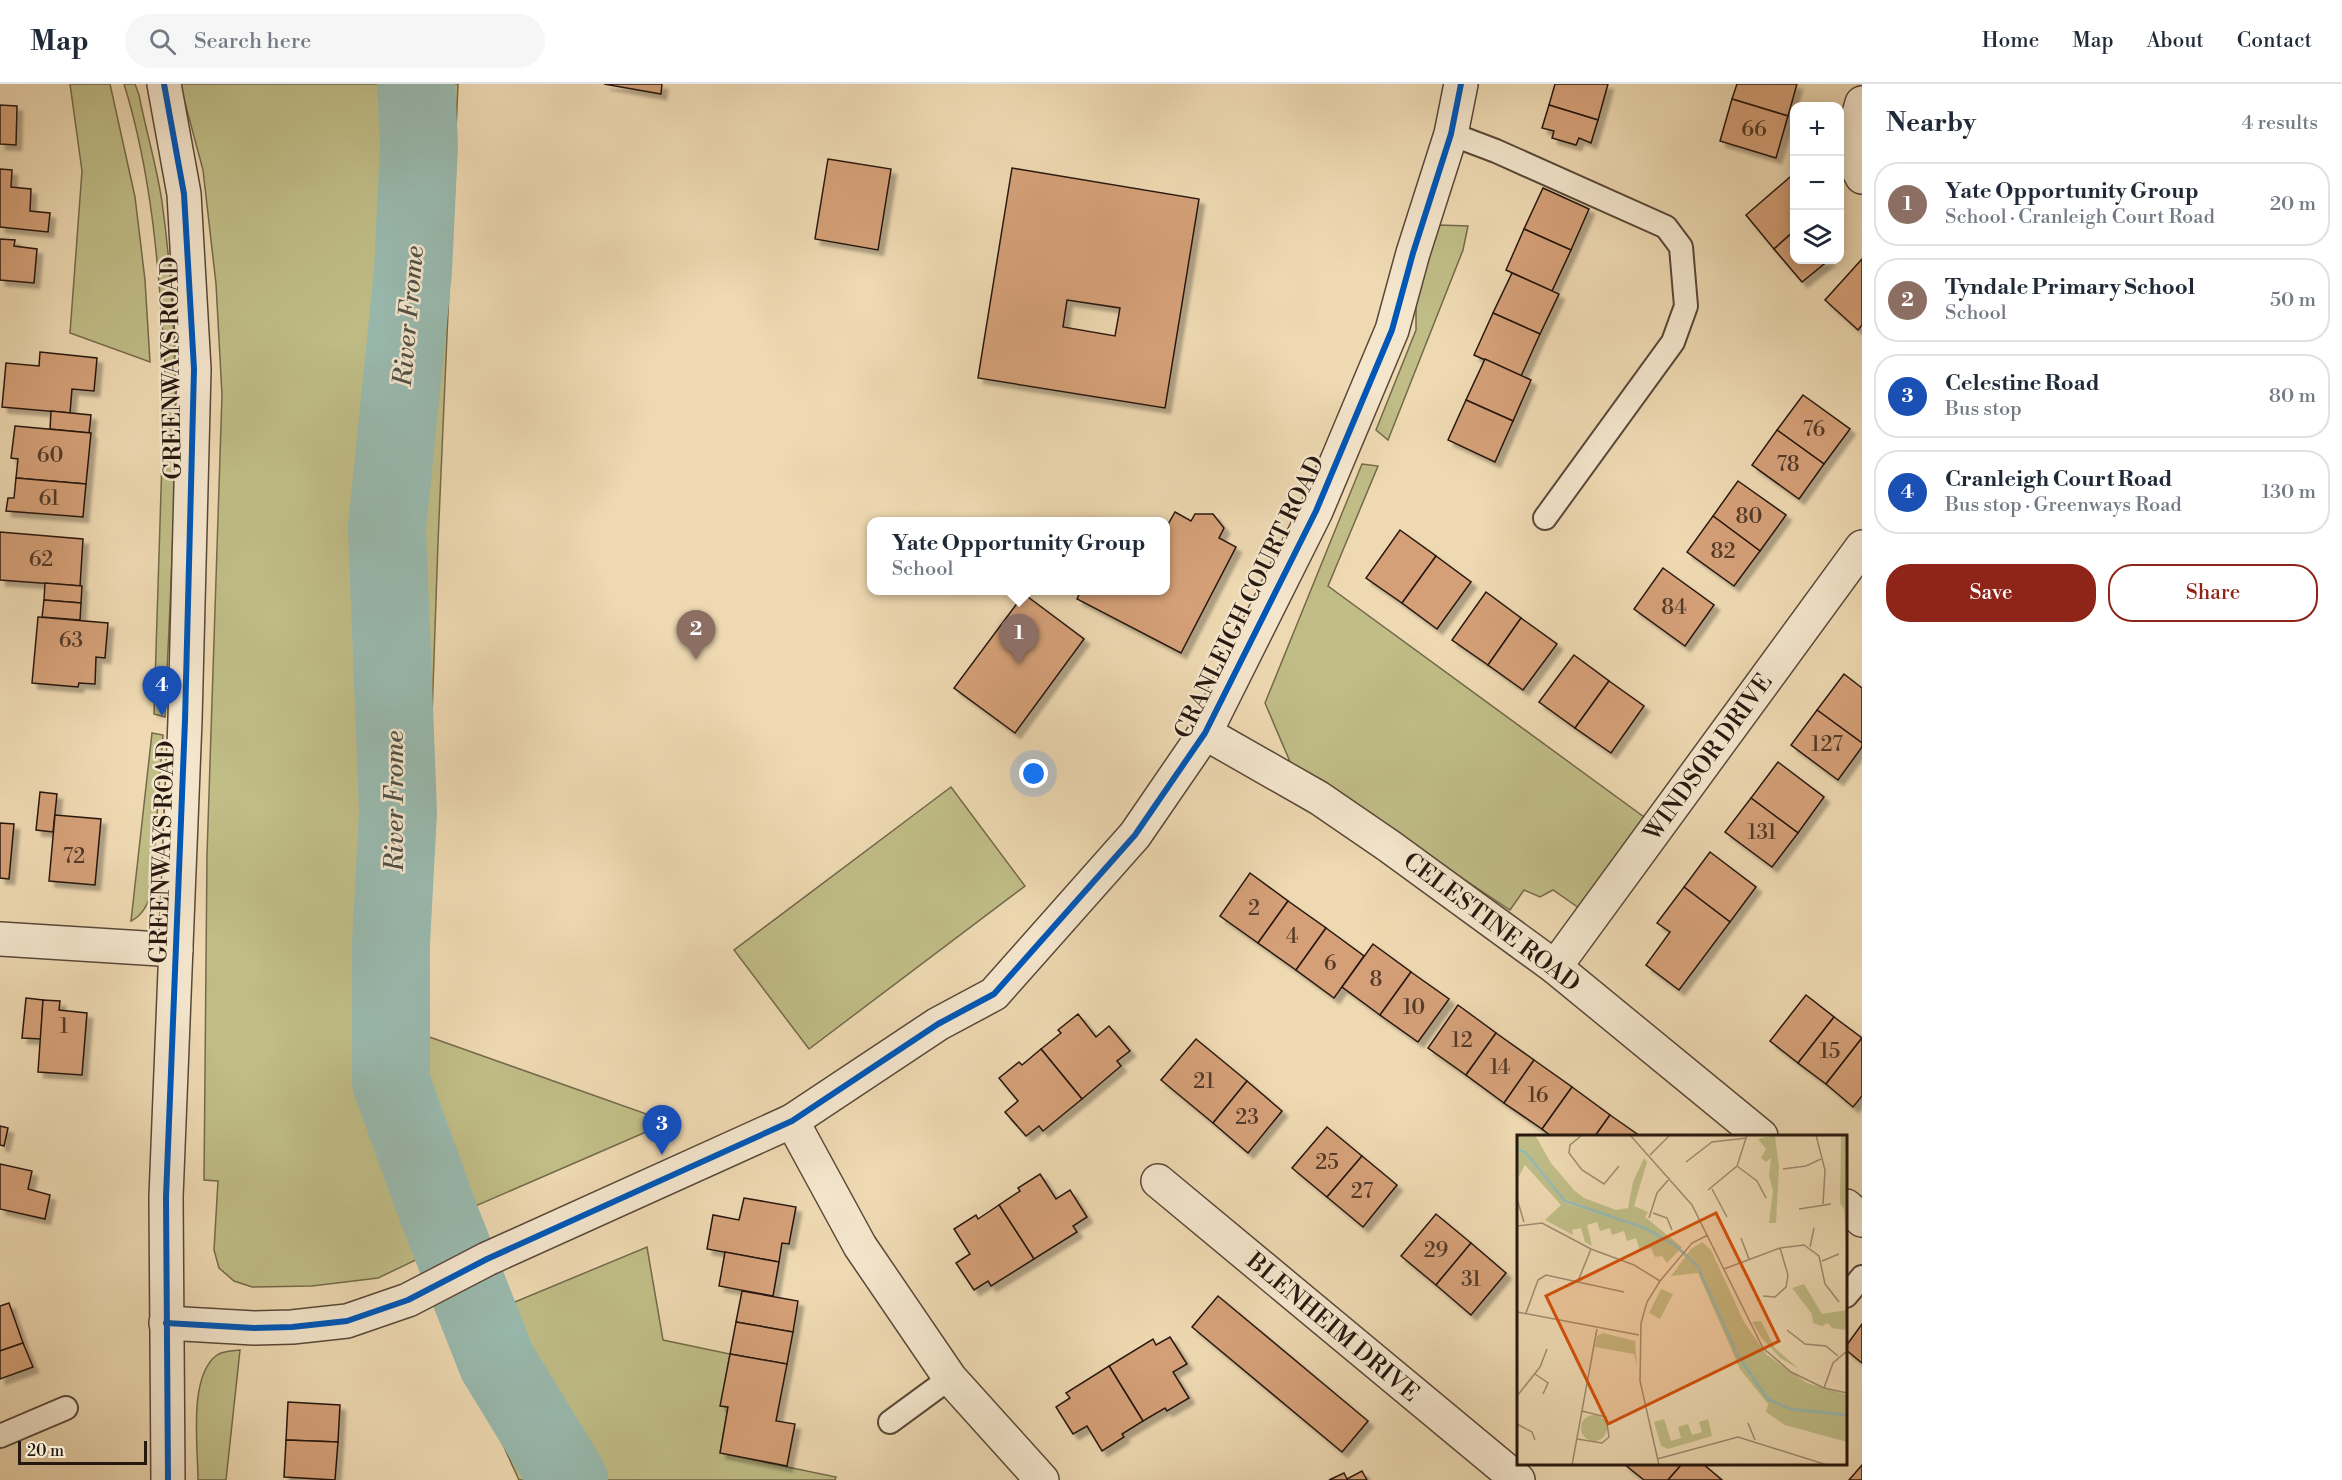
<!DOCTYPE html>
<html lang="en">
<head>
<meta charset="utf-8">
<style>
  :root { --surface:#fff; --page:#f6f6f7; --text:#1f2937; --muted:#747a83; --line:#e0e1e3; --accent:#8f2418 }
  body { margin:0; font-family:"Libre Bodoni",serif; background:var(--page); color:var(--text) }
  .controls { position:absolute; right:18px; top:18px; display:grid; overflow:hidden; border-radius:12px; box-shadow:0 3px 15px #0003 }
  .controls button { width:54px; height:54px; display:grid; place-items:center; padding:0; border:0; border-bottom:2px solid var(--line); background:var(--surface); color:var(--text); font:30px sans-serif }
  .scale { position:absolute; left:18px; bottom:15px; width:129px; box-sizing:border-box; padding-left:6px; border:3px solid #27180f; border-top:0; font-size:16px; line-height:21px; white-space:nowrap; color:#27180f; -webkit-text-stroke:4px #f4e6cd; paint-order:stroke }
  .you { position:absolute; left:1034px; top:690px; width:21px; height:21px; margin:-15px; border:4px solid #fff; border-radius:50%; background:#1a73e8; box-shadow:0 0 0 9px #1a73e833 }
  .badge { display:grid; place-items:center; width:39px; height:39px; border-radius:50%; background:var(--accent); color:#fff; font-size:20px; font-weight:700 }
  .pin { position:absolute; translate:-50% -50px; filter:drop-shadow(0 2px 3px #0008) }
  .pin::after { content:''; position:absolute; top:32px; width:21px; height:18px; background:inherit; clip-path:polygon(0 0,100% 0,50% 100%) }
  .popup { position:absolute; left:867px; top:433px; width:303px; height:78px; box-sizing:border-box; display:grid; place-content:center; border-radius:12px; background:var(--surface); filter:drop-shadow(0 2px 4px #0005); font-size:20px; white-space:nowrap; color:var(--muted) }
  .popup b { font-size:22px; color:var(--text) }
  .popup::after { content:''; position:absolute; left:50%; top:100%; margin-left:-12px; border:12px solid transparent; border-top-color:var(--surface) }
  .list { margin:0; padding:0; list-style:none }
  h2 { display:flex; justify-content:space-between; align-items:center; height:78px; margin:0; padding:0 24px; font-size:26px }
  h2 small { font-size:20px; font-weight:400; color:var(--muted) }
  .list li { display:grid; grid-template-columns:39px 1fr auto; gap:18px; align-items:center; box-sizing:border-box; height:84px; margin:0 12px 12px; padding:0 12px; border:2px solid var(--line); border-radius:24px }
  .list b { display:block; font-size:22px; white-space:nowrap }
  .list p { margin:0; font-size:20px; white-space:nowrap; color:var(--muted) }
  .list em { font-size:20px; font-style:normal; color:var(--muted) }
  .actions { display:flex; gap:12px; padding:18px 24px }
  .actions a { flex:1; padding:14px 0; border:2px solid var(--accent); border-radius:24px; text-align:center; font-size:21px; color:var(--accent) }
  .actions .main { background:var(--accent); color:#fff }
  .icon { flex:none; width:33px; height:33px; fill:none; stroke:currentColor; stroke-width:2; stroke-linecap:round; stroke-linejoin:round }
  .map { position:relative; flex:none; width:1862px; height:1396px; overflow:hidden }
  header { display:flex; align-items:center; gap:36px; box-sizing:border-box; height:84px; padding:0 30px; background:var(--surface); border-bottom:2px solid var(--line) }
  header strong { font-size:28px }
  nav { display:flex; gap:33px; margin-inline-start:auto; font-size:21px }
  .search { width:420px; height:54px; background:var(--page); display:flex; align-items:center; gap:15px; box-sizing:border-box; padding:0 21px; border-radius:33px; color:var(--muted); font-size:22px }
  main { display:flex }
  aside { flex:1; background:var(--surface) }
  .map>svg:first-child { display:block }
  .green { fill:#c0bd87; stroke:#746a4b; stroke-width:1.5 }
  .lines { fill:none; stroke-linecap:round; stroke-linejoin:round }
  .river { stroke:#99baaf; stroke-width:78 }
  .building { fill:#d5a078; stroke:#27180f; stroke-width:1.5; fill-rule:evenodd; filter:url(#shadow) }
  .lane-casing { stroke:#594838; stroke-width:26 }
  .street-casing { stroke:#594838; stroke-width:36 }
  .lane { stroke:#f4e6cd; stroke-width:22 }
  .street { stroke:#f4e6cd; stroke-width:33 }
  .cycleway-casing { stroke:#f4e6cd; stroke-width:10 }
  .cycleway { stroke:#0057b8; stroke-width:6 }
  .labels { text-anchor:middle; stroke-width:5; stroke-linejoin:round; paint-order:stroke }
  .number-label { font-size:21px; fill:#523a29 }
  .street-label { font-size:24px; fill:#27180f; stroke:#f4e6cd }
  .water-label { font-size:26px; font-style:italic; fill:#4f5147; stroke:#f4e6cd }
  .inset-river { fill:none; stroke:#99baaf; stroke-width:3 }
  .inset-road { fill:none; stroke:#9e8c71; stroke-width:1.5 }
  .view { fill:#d5520c; fill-opacity:0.15; stroke:#d5520c; stroke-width:3 }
  .inset-edge { fill:none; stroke:#27180f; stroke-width:3 }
</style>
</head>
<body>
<header>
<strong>Map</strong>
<div class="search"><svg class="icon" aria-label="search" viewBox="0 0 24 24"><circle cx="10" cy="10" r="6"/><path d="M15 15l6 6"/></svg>Search here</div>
<nav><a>Home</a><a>Map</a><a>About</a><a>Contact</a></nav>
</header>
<main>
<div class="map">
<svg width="1862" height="1396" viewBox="0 0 1862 1396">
  <defs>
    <filter id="shadow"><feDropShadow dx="5.5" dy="5.5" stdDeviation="1.5" flood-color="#0004"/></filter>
  </defs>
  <rect width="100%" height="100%" fill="#eed9b2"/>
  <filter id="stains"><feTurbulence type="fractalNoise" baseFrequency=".00333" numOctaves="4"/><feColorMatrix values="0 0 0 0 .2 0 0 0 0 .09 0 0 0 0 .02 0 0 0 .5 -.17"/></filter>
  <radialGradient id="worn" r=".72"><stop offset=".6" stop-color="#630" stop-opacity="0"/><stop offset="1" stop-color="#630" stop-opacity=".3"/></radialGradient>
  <g class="green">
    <polygon points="70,0 110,0 135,113 145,196 150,278 70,249 82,87"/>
    <path d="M124,0H135L139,11C146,47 157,83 162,118C186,289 172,462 165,633L154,630L165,280C159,186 152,90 124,0Z"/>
    <polygon points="180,0 458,0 438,458 421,950 669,1038 411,1150 422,1173 378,1194 312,1202 252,1203 234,1197 219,1184 214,1166 218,1097 204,1096 207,771 222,311 216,200 203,86"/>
    <polygon points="1439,141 1468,142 1463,166 1388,356 1376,346 1416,246 1416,215"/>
    <polygon points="1362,380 1378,382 1328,502 1644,733 1579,824 1553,806 1540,813 1524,806 1510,826 1291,680 1265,619"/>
    <path d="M152,649L163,651L151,810C147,821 143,831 131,837Z"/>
    <polygon points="951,703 1025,802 809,965 734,866"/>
    <polygon points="647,1163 663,1256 730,1270 721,1322 728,1323 720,1369 836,1393 835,1396 519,1396 450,1245"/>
    <path d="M240,1266L226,1396H198C198,1363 188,1292 217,1271C223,1267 233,1267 240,1266Z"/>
  </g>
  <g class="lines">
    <polyline class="river" points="416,0 419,61 413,187 387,444 398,728 391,859 391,998 438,1128 497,1278 569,1396"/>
  </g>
  <g class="building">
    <polygon points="604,0 662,0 661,10"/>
    <polygon points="1555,0 1608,0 1598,36 1549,21"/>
    <polygon points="1737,0 1797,0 1788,32 1732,15"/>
    <polygon points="1732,15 1788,32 1776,74 1720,57"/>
    <polygon points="0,21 17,22 16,61 0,60"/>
    <polygon points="1549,21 1598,36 1591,59 1579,54 1576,61 1552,54 1554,47 1542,44"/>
    <polygon points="828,75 891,85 878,166 815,155"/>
    <path d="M1012,84L1199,115L1165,324L978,294ZM1067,216L1120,224L1115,252L1063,243Z"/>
    <polygon points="0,85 12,86 11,103 31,105 30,127 50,129 48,148 0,143"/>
    <polygon points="1790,93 1794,99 1794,147 1774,165 1746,131"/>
    <polygon points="1543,104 1589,125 1571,166 1524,145"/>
    <polygon points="1524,145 1571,166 1552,207 1506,186"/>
    <polygon points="1794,147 1794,176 1829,176 1802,198 1774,165"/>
    <polygon points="0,155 15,156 14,162 37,165 34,199 0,196"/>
    <polygon points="1862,175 1862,241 1858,246 1825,216"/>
    <polygon points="1512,189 1559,210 1540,250 1493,229"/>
    <polygon points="1493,229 1540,250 1521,292 1474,271"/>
    <polygon points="40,268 97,274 94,307 72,305 70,329 2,323 6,279 39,282"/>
    <polygon points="1485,275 1531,296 1513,337 1466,316"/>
    <polygon points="1803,311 1850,345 1824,380 1777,346"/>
    <polygon points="1466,316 1513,337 1495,378 1448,356"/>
    <polygon points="51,327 91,331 89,349 50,345"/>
    <polygon points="15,342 91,349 86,400 16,394 18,375 11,374"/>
    <polygon points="1777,346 1824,380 1799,415 1752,381"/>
    <polygon points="16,394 86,400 83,433 6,427 8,414 14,414"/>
    <polygon points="1738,397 1786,431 1760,467 1713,432"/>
    <polygon points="1175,428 1191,437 1195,430 1213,430 1224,444 1219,454 1236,463 1181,569 1077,515 1081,506 1166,506 1166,444"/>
    <polygon points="1713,432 1760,467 1734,502 1687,468"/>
    <polygon points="1400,446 1436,472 1402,519 1366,494"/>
    <polygon points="0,448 83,455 80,502 0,496"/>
    <polygon points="1436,472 1471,498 1437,545 1402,519"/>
    <polygon points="1663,484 1714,521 1685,562 1634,525"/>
    <polygon points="45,499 82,502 81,519 44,516"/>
    <polygon points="1486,508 1521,534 1488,581 1452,556"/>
    <polygon points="1024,510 1084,555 1015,649 954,604"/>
    <polygon points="44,516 81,519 80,536 42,533"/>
    <polygon points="38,533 108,539 105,574 96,573 95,600 79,599 78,603 32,599"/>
    <polygon points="1521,534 1557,560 1523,606 1488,581"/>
    <polygon points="1574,571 1609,597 1575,644 1539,618"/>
    <polygon points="1844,590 1862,604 1862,659 1817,626"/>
    <polygon points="1609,597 1644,622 1611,669 1575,644"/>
    <polygon points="1817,626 1862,659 1862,663 1838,696 1791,661"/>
    <polygon points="1778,678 1824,713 1798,749 1751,714"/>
    <polygon points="40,708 57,710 53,748 36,746"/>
    <polygon points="1751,714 1798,749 1772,783 1725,748"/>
    <polygon points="55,731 101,735 95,801 49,797"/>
    <polygon points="0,739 14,740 9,795 0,794"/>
    <polygon points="1710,768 1756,803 1730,838 1684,803"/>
    <polygon points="1250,789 1288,817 1258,859 1220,832"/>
    <polygon points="1684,803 1730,838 1679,906 1646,881 1670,848 1657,839"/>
    <polygon points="1288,817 1326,844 1296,886 1258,859"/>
    <polygon points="1326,844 1364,872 1334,914 1296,886"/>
    <polygon points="1373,860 1411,888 1380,931 1342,903"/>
    <polygon points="1411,888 1449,915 1418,958 1380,931"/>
    <polygon points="1806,911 1834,933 1798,979 1770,957"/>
    <polygon points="26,914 43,916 41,955 22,954"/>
    <polygon points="43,916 60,917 59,926 87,929 82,991 38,988"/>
    <polygon points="1458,921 1496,949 1466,991 1428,964"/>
    <polygon points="1078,930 1096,953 1109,942 1130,967 1117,977 1121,982 1082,1015 1041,965 1061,949 1058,946"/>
    <polygon points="1834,933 1862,954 1826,1000 1798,979"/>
    <polygon points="1496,949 1534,976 1504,1019 1466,991"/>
    <polygon points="1862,954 1862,1012 1853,1023 1826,1000"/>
    <polygon points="1196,955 1247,997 1213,1039 1161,996"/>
    <polygon points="1041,965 1082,1015 1043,1047 1039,1042 1026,1052 1005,1028 1018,1017 999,994 1019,978 1022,981"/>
    <polygon points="1534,976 1572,1003 1542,1045 1504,1019"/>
    <polygon points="1247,997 1282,1027 1248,1069 1213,1039"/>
    <polygon points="1572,1003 1610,1031 1595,1052 1551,1052 1542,1045"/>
    <polygon points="1610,1031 1640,1052 1595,1052"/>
    <polygon points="0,1042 8,1044 4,1062 0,1061"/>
    <polygon points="1327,1043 1362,1072 1327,1113 1292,1084"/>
    <polygon points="1362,1072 1397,1101 1363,1143 1327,1113"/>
    <polygon points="0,1080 32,1087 28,1105 50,1111 45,1135 0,1125"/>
    <polygon points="1040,1090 1056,1115 1070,1106 1087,1133 1073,1142 1077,1148 1034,1175 999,1121 1020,1107 1018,1104"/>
    <polygon points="744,1114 796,1123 789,1160 782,1159 779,1178 707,1165 713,1131 739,1136"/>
    <polygon points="999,1121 1034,1175 991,1202 988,1197 974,1206 956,1179 970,1170 954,1145 976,1131 978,1135"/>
    <polygon points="1436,1130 1471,1159 1436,1201 1401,1172"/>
    <polygon points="1471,1159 1506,1189 1471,1231 1436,1201"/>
    <polygon points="725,1168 779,1178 773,1212 719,1202"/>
    <polygon points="742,1207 798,1217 793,1248 736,1238"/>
    <polygon points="1218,1212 1368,1337 1342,1368 1192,1243"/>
    <polygon points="9,1219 23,1259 0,1267 0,1222"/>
    <polygon points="736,1238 793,1248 787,1280 730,1270"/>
    <polygon points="1862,1240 1862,1279 1846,1266 1846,1262"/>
    <polygon points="1170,1253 1187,1280 1173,1288 1189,1314 1167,1327 1165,1324 1143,1337 1109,1282 1153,1255 1156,1261"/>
    <polygon points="23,1259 33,1283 0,1295 0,1267"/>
    <polygon points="730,1270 787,1280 776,1337 795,1340 787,1382 720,1369 728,1323 720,1322"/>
    <polygon points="1109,1282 1143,1337 1122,1350 1124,1353 1102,1367 1087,1342 1073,1350 1056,1323 1070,1314 1066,1309"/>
    <polygon points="288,1318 340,1321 338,1358 286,1356"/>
    <polygon points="286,1356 338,1358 335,1396 284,1393"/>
    <polygon points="1624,1380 1682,1380 1668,1396 1644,1396"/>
    <polygon points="1682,1380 1703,1380 1722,1396 1668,1396"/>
    <polygon points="1862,1381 1862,1396 1849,1396"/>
    <polygon points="1362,1387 1367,1396 1329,1396 1344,1389 1347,1395"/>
  </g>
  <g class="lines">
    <defs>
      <g id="lane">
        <polyline points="1451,50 1496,67 1666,143 1681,163 1686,222 1673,258 1545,434"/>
        <polyline points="1846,1212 1862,1193"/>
        <polyline points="890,1338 950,1294"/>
        <polyline points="0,1352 66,1324"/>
      </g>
      <g id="street">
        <polyline points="164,0 184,110 194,285 185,636 166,1113 168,1396"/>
        <path d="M1862,19C1854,46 1847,68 1862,93"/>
        <polyline points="1205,649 1319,714 1389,762 1555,883 1761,1052"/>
        <polyline points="0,855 176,866"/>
        <polyline points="1555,883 1862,463"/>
        <polyline points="792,1037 860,1162 950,1294 1042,1396"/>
        <polyline points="1158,1097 1518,1396"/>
        <polyline points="1846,1122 1862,1136"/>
        <polyline points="166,1239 254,1244 292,1243 347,1237 408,1216 487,1175 792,1037 938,940 994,910 1135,751 1205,649 1316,427 1392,246 1413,169 1451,50 1461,0"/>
      </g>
    </defs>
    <use href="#lane" class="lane-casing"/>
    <use href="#street" class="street-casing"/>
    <use href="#lane" class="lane"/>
    <use href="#street" class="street"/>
    <defs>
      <g id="cycleway">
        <polyline points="164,0 184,110 194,285 185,636 166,1113 168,1396"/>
        <polyline points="166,1239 254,1244 292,1243 347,1237 408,1216 487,1175 792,1037 938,940 994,910 1135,751 1205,649 1316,427 1392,246 1413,169 1451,50 1461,0"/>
      </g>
    </defs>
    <use href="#cycleway" class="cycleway-casing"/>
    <use href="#cycleway" class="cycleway"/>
  </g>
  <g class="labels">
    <g class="number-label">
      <text x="1754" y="52">66</text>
      <text x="1814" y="352">76</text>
      <text x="50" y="378">60</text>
      <text x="1788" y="387">78</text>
      <text x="49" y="421">61</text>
      <text x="1749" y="439">80</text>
      <text x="1723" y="474">82</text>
      <text x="41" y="482">62</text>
      <text x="1674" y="530">84</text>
      <text x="71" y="563">63</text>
      <text x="1827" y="667">127</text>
      <text x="1762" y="755">131</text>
      <text x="74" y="779">72</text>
      <text x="1254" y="831">2</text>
      <text x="1292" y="859">4</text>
      <text x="1330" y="886">6</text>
      <text x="1376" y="902">8</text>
      <text x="1414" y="930">10</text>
      <text x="64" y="949">1</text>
      <text x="1462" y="963">12</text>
      <text x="1830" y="974">15</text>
      <text x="1500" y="990">14</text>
      <text x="1204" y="1004">21</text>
      <text x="1538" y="1018">16</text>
      <text x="1247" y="1040">23</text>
      <text x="1327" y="1085">25</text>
      <text x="1362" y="1114">27</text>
      <text x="1436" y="1173">29</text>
      <text x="1471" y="1202">31</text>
    </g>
    <g class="street-label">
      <text transform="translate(171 284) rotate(-91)" y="8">GREENWAYS ROAD</text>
      <text transform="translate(1249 513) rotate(-64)" y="8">CRANLEIGH COURT ROAD</text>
      <text transform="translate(1708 673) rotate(-54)" y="8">WINDSOR DRIVE</text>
      <text transform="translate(162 768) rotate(-88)" y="8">GREENWAYS ROAD</text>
      <text transform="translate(1492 838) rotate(37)" y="8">CELESTINE ROAD</text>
      <text transform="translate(1333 1243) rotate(40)" y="8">BLENHEIM DRIVE</text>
    </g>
    <g class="water-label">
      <text transform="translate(408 232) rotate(-85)" y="9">River Frome</text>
      <text transform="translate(394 717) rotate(-90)" y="9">River Frome</text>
    </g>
  </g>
  <g transform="translate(1517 1051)">
    <rect width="330" height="330" fill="#eed9b2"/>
    <path d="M0,0H18L34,28L57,55L67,63L99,75L111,73L116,47L127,23L130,27L117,71L131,77L128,82L165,112L150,128L145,121L138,122L134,113L123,116L119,103L110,106L107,96L95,100L93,93L83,96L80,87L70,90L75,111L68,107L64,93L55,95L56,100L28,85L44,70L8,30L0,45V16L7,18L48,68L135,96L48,64L8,15L0,13ZM258,0L262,33L259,88H252L256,56L252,40L254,23L249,27L244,23L249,14L241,4ZM324,0H330L329,105L327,74L323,68ZM185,107L194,115L227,187L250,220L290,248L330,260V307L268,290L249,277L251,269L223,234L181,138L154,141L174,114ZM287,149L305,179L330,175L328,195L315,193L311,188L305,191L296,188L295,179L275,153ZM144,154L156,159L143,184L132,178ZM244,186L258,213L282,234L263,223L244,202L235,187ZM86,198L118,206L120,232L117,219L78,212L80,201ZM64 293a13 13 0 1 1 26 0a13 13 0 1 1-26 0ZM147,284L154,306L164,303L161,292L171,289L175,300L185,297L182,287L191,284L195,301L151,314L144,311L137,287Z" fill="#c0bd87"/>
    <path class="inset-river" d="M0,14L8,17L48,66L128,93L159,111L181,132L220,219L251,264L273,274L330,280"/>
    <path class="inset-road" d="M65,0L53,10L52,18L65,35L87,49L102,31M113,0L175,70L246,213L274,237L307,253L330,258M299,0L308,35L306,69M133,20L153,0M169,27L195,7L230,3M220,31L240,46L249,63M266,34L289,31L304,24M195,54L210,82M191,55L220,31L230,0M0,64L7,87M282,74L314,69M136,78L150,83L155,95M132,83L140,58L153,43M0,91L25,88L74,114L117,130L143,146M224,103L232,124M293,112L297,93M305,126L322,119M207,134L263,113L287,110L302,121L308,149L322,167M61,146L74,114M246,161L258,162L269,152L271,140L263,113M0,177L122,200M9,178L21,145L29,140L107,157M270,195L288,209L309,211L321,221M18,239L31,248L26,259M307,253L316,228L330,216M0,261L23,232L30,214M231,288L238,305M0,289L15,297L18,305M60,304L85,308L92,302L89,282L65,276M140,324L221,302L310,330M55,330L80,194M142,330L123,246L124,188L130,167L143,146L175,108L191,100"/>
    <path class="view" d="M199,78L262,206L91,289L29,161Z"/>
    <rect width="330" height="330" class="inset-edge"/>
  </g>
  <rect width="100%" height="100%" filter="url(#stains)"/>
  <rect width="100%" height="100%" fill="url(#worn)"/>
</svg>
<div class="controls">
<button>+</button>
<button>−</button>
<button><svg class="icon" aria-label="layers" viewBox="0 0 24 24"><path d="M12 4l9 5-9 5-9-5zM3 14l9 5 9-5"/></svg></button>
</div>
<div class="scale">20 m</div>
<div class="you"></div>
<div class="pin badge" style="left:1019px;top:580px;background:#8d6e63">1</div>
<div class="popup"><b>Yate Opportunity Group</b>School</div>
<div class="pin badge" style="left:696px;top:576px;background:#8d6e63">2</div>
<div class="pin badge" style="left:662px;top:1071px;background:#1a4fb4">3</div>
<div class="pin badge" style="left:162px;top:632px;background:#1a4fb4">4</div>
</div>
<aside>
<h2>Nearby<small>4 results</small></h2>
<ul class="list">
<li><span class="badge" style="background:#8d6e63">1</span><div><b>Yate Opportunity Group</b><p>School · Cranleigh Court Road</p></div><em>20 m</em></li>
<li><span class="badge" style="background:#8d6e63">2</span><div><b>Tyndale Primary School</b><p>School</p></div><em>50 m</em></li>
<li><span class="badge" style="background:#1a4fb4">3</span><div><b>Celestine Road</b><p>Bus stop</p></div><em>80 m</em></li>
<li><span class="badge" style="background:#1a4fb4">4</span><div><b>Cranleigh Court Road</b><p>Bus stop · Greenways Road</p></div><em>130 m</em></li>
</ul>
<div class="actions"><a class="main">Save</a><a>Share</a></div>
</aside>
</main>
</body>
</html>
